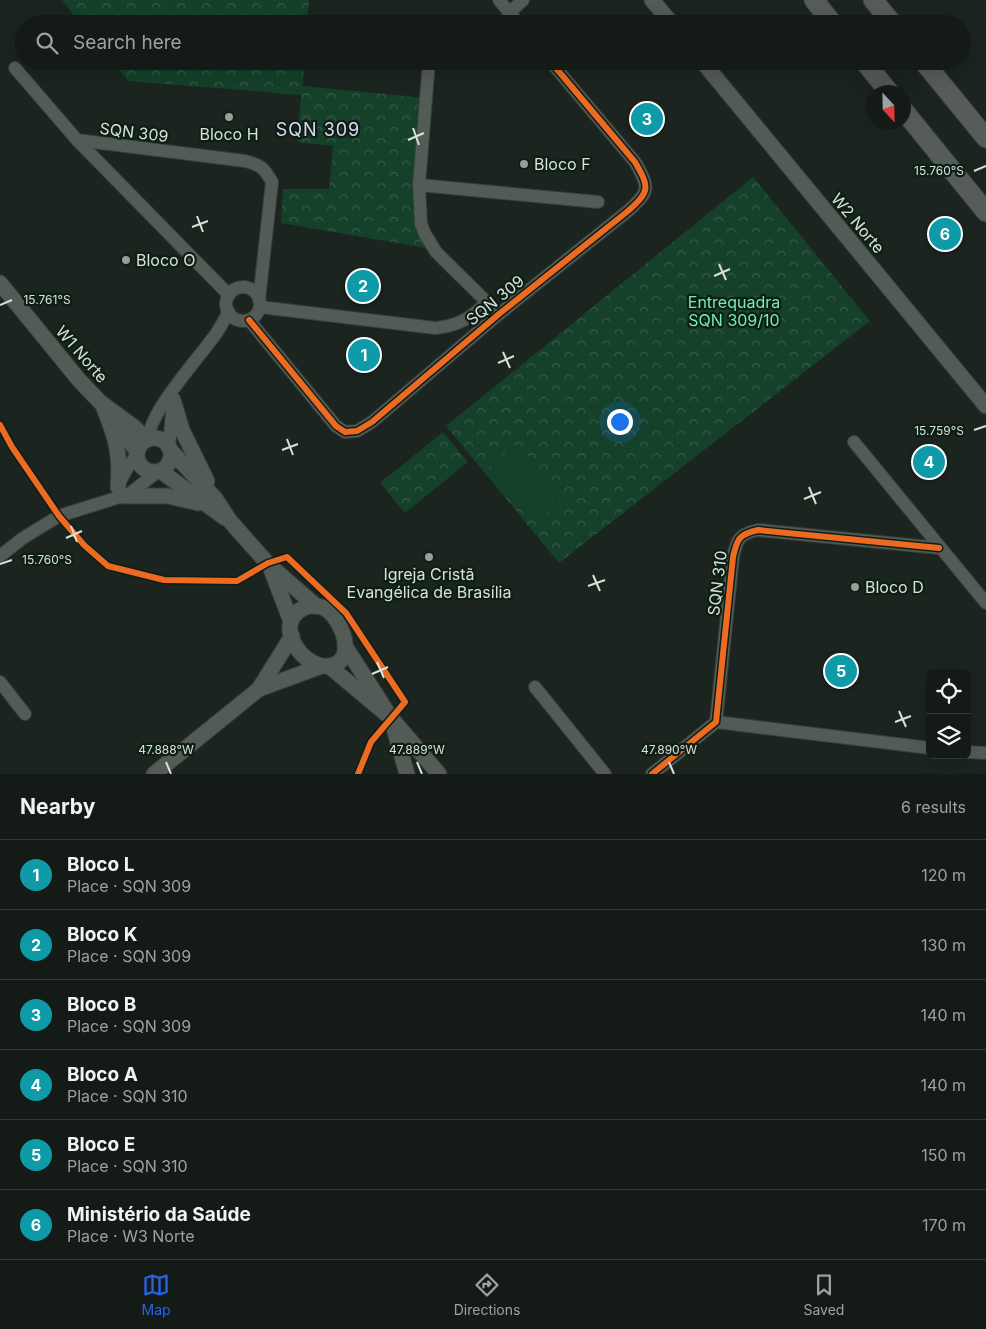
<!DOCTYPE html>
<html lang="en">
<head>
<meta charset="utf-8">
<style>
  :root { --surface:#141b17; --page:#212824; --text:#f1f3f6; --muted:#9da1a1; --line:#333936; --accent:#2563eb }
  body { margin:0; font-family:Inter,sans-serif; background:var(--page); color:var(--text) }
  .controls { position:absolute; right:15px; bottom:15px; display:grid; overflow:hidden; border-radius:8px; box-shadow:0 5px 20px #0002 }
  .controls button { width:45px; height:45px; display:grid; place-items:center; padding:0; border:0; border-bottom:1px solid var(--line); background:var(--surface); color:var(--text); font:25px sans-serif }
  .compass { position:absolute; left:866px; top:85px; width:45px; height:45px; border-radius:50%; background:var(--surface); box-shadow:0 5px 20px #0002; rotate:158deg }
  .you { position:absolute; left:619px; top:421px; width:18px; height:18px; margin:-12px; border:4px solid #fff; border-radius:50%; background:#1a73e8; box-shadow:0 0 0 8px #1a73e833 }
  .badge { display:grid; place-items:center; width:32px; height:32px; border-radius:50%; background:var(--accent); color:#fff; font-size:16px; font-weight:700 }
  .pin { position:absolute; translate:-50% -50%; border:2px solid #fff; box-shadow:0 1px 5px #0006 }
  .list { margin:0; padding:0; list-style:none }
  h2 { display:flex; justify-content:space-between; align-items:center; height:65px; margin:0; padding:0 20px; font-size:21px }
  h2 small { font-size:16px; font-weight:400; color:var(--muted) }
  .list li { display:grid; grid-template-columns:32px 1fr auto; gap:15px; align-items:center; box-sizing:border-box; height:70px; padding:0 20px; border-top:1px solid var(--line) }
  .list b { display:block; font-size:19px; white-space:nowrap }
  .list p { margin:0; font-size:16px; white-space:nowrap; color:var(--muted) }
  .list em { font-size:16px; font-style:normal; color:var(--muted) }
  .icon { flex:none; width:28px; height:28px; fill:none; stroke:currentColor; stroke-width:2; stroke-linecap:round; stroke-linejoin:round }
  .map { position:relative; flex:none; width:986px; height:774px; overflow:hidden }
  .search { position:absolute; background:var(--surface); box-shadow:0 5px 20px #0002; left:15px; right:15px; top:15px; height:55px; display:flex; align-items:center; gap:12px; box-sizing:border-box; padding:0 18px; border-radius:28px; color:var(--muted); font-size:19px }
  .sheet { height:485px; background:var(--surface) }
  nav { display:flex; justify-content:space-around; align-items:center; box-sizing:border-box; height:70px; border-top:1px solid var(--line); background:var(--surface); font-size:14px; color:var(--muted) }
  nav a { display:grid; justify-items:center; gap:2px }
  nav .on { color:var(--accent) }
  .map>svg:first-child { display:block }
  .park { fill:url(#park-crowns) }
  .pitch { fill:#15402a }
  .lines { fill:none; stroke-linecap:round; stroke-linejoin:round }
  .minor-casing { stroke:#383f3b; stroke-width:14 }
  .tertiary-casing { stroke:#383f3b; stroke-width:17 }
  .primary-casing { stroke:#383f3b; stroke-width:21 }
  .minor { stroke:#535b56; stroke-width:12 }
  .tertiary { stroke:#535b56; stroke-width:15 }
  .primary { stroke:#565c5b; stroke-width:19 }
  .cycleway-casing { stroke:#0d1e15; stroke-width:9 }
  .cycleway { stroke:#ed6a23; stroke-width:6 }
  .ticks { fill:none; stroke:#d7e1da; stroke-width:2 }
  .poi-dot { fill:#959f99; stroke:#0d1e15; stroke-width:2 }
  .labels { text-anchor:middle; stroke-width:4.5; stroke-linejoin:round; paint-order:stroke }
  .street-label { font-size:16px; fill:#d7e1da; stroke:#0d1e15 }
  .poi-label { font-size:16px; fill:#d7e1da; stroke:#0d1e15; text-anchor:start }
  .park-label { font-size:16px; fill:#73efad; stroke:#0d1e15 }
  .neighbourhood-label { font-size:18px; letter-spacing:1px; fill:#ded7f4; stroke:#0d1e15 }
  .ticks-label { font-size:12px; text-anchor:middle; fill:#d7e1da; stroke:#0d1e15; stroke-width:4.5; stroke-linejoin:round; paint-order:stroke }
</style>
</head>
<body>
<div class="map">
<svg width="986" height="774" viewBox="0 0 986 774">
  <defs>
    <pattern id="park-crowns" width="20" height="18" patternUnits="userSpaceOnUse" patternTransform="scale(1.25)"><rect width="20" height="18" fill="#15402a"/><path d="M2 6a3 3 0 1 1 6 0M12 15a3 3 0 1 1 6 0" fill="none" stroke="#365b48"/></pattern>
  </defs>
  <rect width="100%" height="100%" fill="#1b241f"/>
  <g class="park">
    <polygon points="62,0 309,0 307,24 81,24"/>
    <polygon points="112,61 304,61 303,86 425,98 417,217 425,248 281,223 283,189 329,189 333,146 297,142 301,95 128,81"/>
    <polygon points="753,177 870,321 559,563 446,426"/>
    <polygon points="443,432 468,462 405,513 380,483"/>
  </g>
  <polygon class="pitch" points="518,444 563,498 536,521 490,466"/>
  <g class="lines">
    <defs>
      <g id="minor">
        <polyline points="499,0 519,24"/>
        <polyline points="509,13 523,0"/>
        <polyline points="429,61 419,185 421,224 425,234 436,252 499,314"/>
        <path d="M15,68L77,140L245,161C261,165 264,168 272,182L259,300"/>
        <polyline points="77,140 229,295"/>
        <polyline points="419,185 598,202"/>
        <circle cx="243" cy="304" r="17"/>
        <path d="M260,307L435,328C458,326 471,318 487,302"/>
        <path d="M249,320L336,426L345,432L357,431L372,422L499,314L628,211C650,191 650,188 635,162L550,61"/>
        <path d="M149,439C147,415 197,360 212,339C219,331 223,321 229,312"/>
        <polyline points="854,442 986,603"/>
        <polyline points="169,446 173,403"/>
        <polyline points="118,485 128,467 137,454"/>
        <polyline points="0,556 23,538 59,516 129,494 156,473"/>
        <polyline points="0,682 25,714"/>
        <polyline points="535,687 605,774"/>
        <polyline points="716,722 930,748"/>
        <polyline points="967,752 986,753"/>
        <path d="M652,774L716,722L733,557C737,539 739,534 758,530L939,548"/>
      </g>
      <g id="tertiary">
        <polyline points="652,0 672,24"/>
        <polyline points="702,61 986,406"/>
        <polyline points="0,283 79,380 100,402 134,427 147,440"/>
        <polyline points="173,400 182,430 207,481"/>
        <path d="M104,408C116,438 121,455 118,487"/>
        <polyline points="114,421 137,451"/>
        <circle cx="154" cy="455" r="17"/>
        <polyline points="172,452 215,498 230,521 269,565 316,606"/>
        <polyline points="162,472 225,518"/>
        <polyline points="123,496 168,496 198,503"/>
        <polyline points="271,569 290,619"/>
        <path d="M309,606C314,606 319,605 324,608C337,615 347,637 345,651C344,658 340,663 333,665C305,675 266,619 309,606Z"/>
        <polyline points="345,646 391,718 439,774"/>
        <polyline points="329,666 391,718 407,774"/>
        <polyline points="259,689 322,666"/>
        <polyline points="154,774 259,689 292,636"/>
      </g>
      <g id="primary">
        <polyline points="814,0 833,24"/>
        <polyline points="873,0 893,24"/>
        <polyline points="864,61 889,92"/>
        <polyline points="923,61 986,138"/>
        <polyline points="904,111 986,212"/>
      </g>
    </defs>
    <use href="#minor" class="minor-casing"/>
    <use href="#tertiary" class="tertiary-casing"/>
    <use href="#primary" class="primary-casing"/>
    <use href="#minor" class="minor"/>
    <use href="#tertiary" class="tertiary"/>
    <use href="#primary" class="primary"/>
    <defs>
      <g id="cycleway">
        <path d="M249,320L336,426L345,432L357,431L372,422L499,314L628,211C650,191 650,188 635,162L550,61"/>
        <polyline points="0,425 12,447 59,516 84,545 108,566 164,580 237,581 268,563 287,557 346,613 405,702 371,742 358,774"/>
        <path d="M652,774L716,722L733,557C737,539 739,534 758,530L939,548"/>
      </g>
    </defs>
    <use href="#cycleway" class="cycleway-casing"/>
    <use href="#cycleway" class="cycleway"/>
  </g>
  <path class="ticks" d="M413,128L419,145M408,140L424,133M974,171L986,166M197,216L203,232M192,227L208,221M719,264L726,280M714,276L730,269M0,305L12,300M503,352L510,368M498,363L514,356M974,430L986,426M287,439L293,455M282,450L298,444M809,487L816,504M804,499L821,492M71,526L77,542M66,538L82,531M0,564L12,560M593,575L600,591M588,586L605,580M377,662L384,678M372,674L388,667M899,711L906,727M895,722L911,716M166,762L171,774M417,762L422,774M669,762L674,774"/>
  <g class="poi-dot">
    <circle cx="229" cy="117" r="5"/>
    <circle cx="524" cy="164" r="5"/>
    <circle cx="126" cy="260" r="5"/>
    <circle cx="429" cy="557" r="5"/>
    <circle cx="855" cy="587" r="5"/>
  </g>
  <g class="labels">
    <g class="street-label">
      <text transform="translate(134 132) rotate(7)" y="6">SQN 309</text>
      <text transform="translate(858 223) rotate(50)" y="6">W2 Norte</text>
      <text transform="translate(495 300) rotate(-39)" y="6">SQN 309</text>
      <text transform="translate(82 354) rotate(49)" y="6">W1 Norte</text>
      <text transform="translate(717 583) rotate(-83)" y="6">SQN 310</text>
    </g>
    <g class="poi-label">
      <text x="229" y="140" text-anchor="middle">Bloco H</text>
      <text x="534" y="170">Bloco F</text>
      <text x="136" y="266">Bloco O</text>
      <text x="429" y="580" text-anchor="middle">Igreja Cristã<tspan x="429" dy="18">Evangélica de Brasília</tspan></text>
      <text x="865" y="593">Bloco D</text>
    </g>
    <g class="park-label">
      <text x="734" y="308">Entrequadra<tspan x="734" dy="18">SQN 309/10</tspan></text>
    </g>
    <g class="neighbourhood-label">
      <text x="318" y="136">SQN 309</text>
    </g>
  </g>
  <g class="ticks-label">
    <text x="939" y="175">15.760°S</text>
    <text x="47" y="304">15.761°S</text>
    <text x="939" y="435">15.759°S</text>
    <text x="47" y="564">15.760°S</text>
    <text x="166" y="754">47.888°W</text>
    <text x="417" y="754">47.889°W</text>
    <text x="669" y="754">47.890°W</text>
  </g>
</svg>
<div class="controls">
<button><svg class="icon" aria-label="locate" viewBox="0 0 24 24"><circle cx="12" cy="12" r="6"/><path d="M12 2v4M12 18v4M2 12h4M18 12h4"/></svg></button>
<button><svg class="icon" aria-label="layers" viewBox="0 0 24 24"><path d="M12 4l9 5-9 5-9-5zM3 14l9 5 9-5"/></svg></button>
</div>
<svg class="compass" viewBox="-18 -18 36 36"><path d="M0-13l5 13h-10z" fill="#e53935"/><path d="M0 13l5-13h-10z" fill="#9da1a1"/></svg>
<div class="you"></div>
<div class="pin badge" style="left:364px;top:355px;background:#0f9aa8">1</div>
<div class="pin badge" style="left:363px;top:286px;background:#0f9aa8">2</div>
<div class="pin badge" style="left:647px;top:119px;background:#0f9aa8">3</div>
<div class="pin badge" style="left:929px;top:462px;background:#0f9aa8">4</div>
<div class="pin badge" style="left:841px;top:671px;background:#0f9aa8">5</div>
<div class="pin badge" style="left:945px;top:234px;background:#0f9aa8">6</div>
<div class="search"><svg class="icon" aria-label="search" viewBox="0 0 24 24"><circle cx="10" cy="10" r="6"/><path d="M15 15l6 6"/></svg>Search here</div>
</div>
<section class="sheet">
<h2>Nearby<small>6 results</small></h2>
<ul class="list">
<li><span class="badge" style="background:#0f9aa8">1</span><div><b>Bloco L</b><p>Place · SQN 309</p></div><em>120 m</em></li>
<li><span class="badge" style="background:#0f9aa8">2</span><div><b>Bloco K</b><p>Place · SQN 309</p></div><em>130 m</em></li>
<li><span class="badge" style="background:#0f9aa8">3</span><div><b>Bloco B</b><p>Place · SQN 309</p></div><em>140 m</em></li>
<li><span class="badge" style="background:#0f9aa8">4</span><div><b>Bloco A</b><p>Place · SQN 310</p></div><em>140 m</em></li>
<li><span class="badge" style="background:#0f9aa8">5</span><div><b>Bloco E</b><p>Place · SQN 310</p></div><em>150 m</em></li>
<li><span class="badge" style="background:#0f9aa8">6</span><div><b>Ministério da Saúde</b><p>Place · W3 Norte</p></div><em>170 m</em></li>
</ul>
</section>
<nav>
<a class="on"><svg class="icon" aria-label="map" viewBox="0 0 24 24"><path d="M3 6l6-2 6 2 6-2v14l-6 2-6-2-6 2zM9 4v14M15 6v14"/></svg>Map</a>
<a><svg class="icon" aria-label="directions" viewBox="0 0 24 24"><path d="M12 3l9 9-9 9-9-9zM9 14v-3h6M13 9l2 2-2 2"/></svg>Directions</a>
<a><svg class="icon" aria-label="saved" viewBox="0 0 24 24"><path d="M7 4h10v16l-5-4-5 4z"/></svg>Saved</a>
</nav>
</body>
</html>
